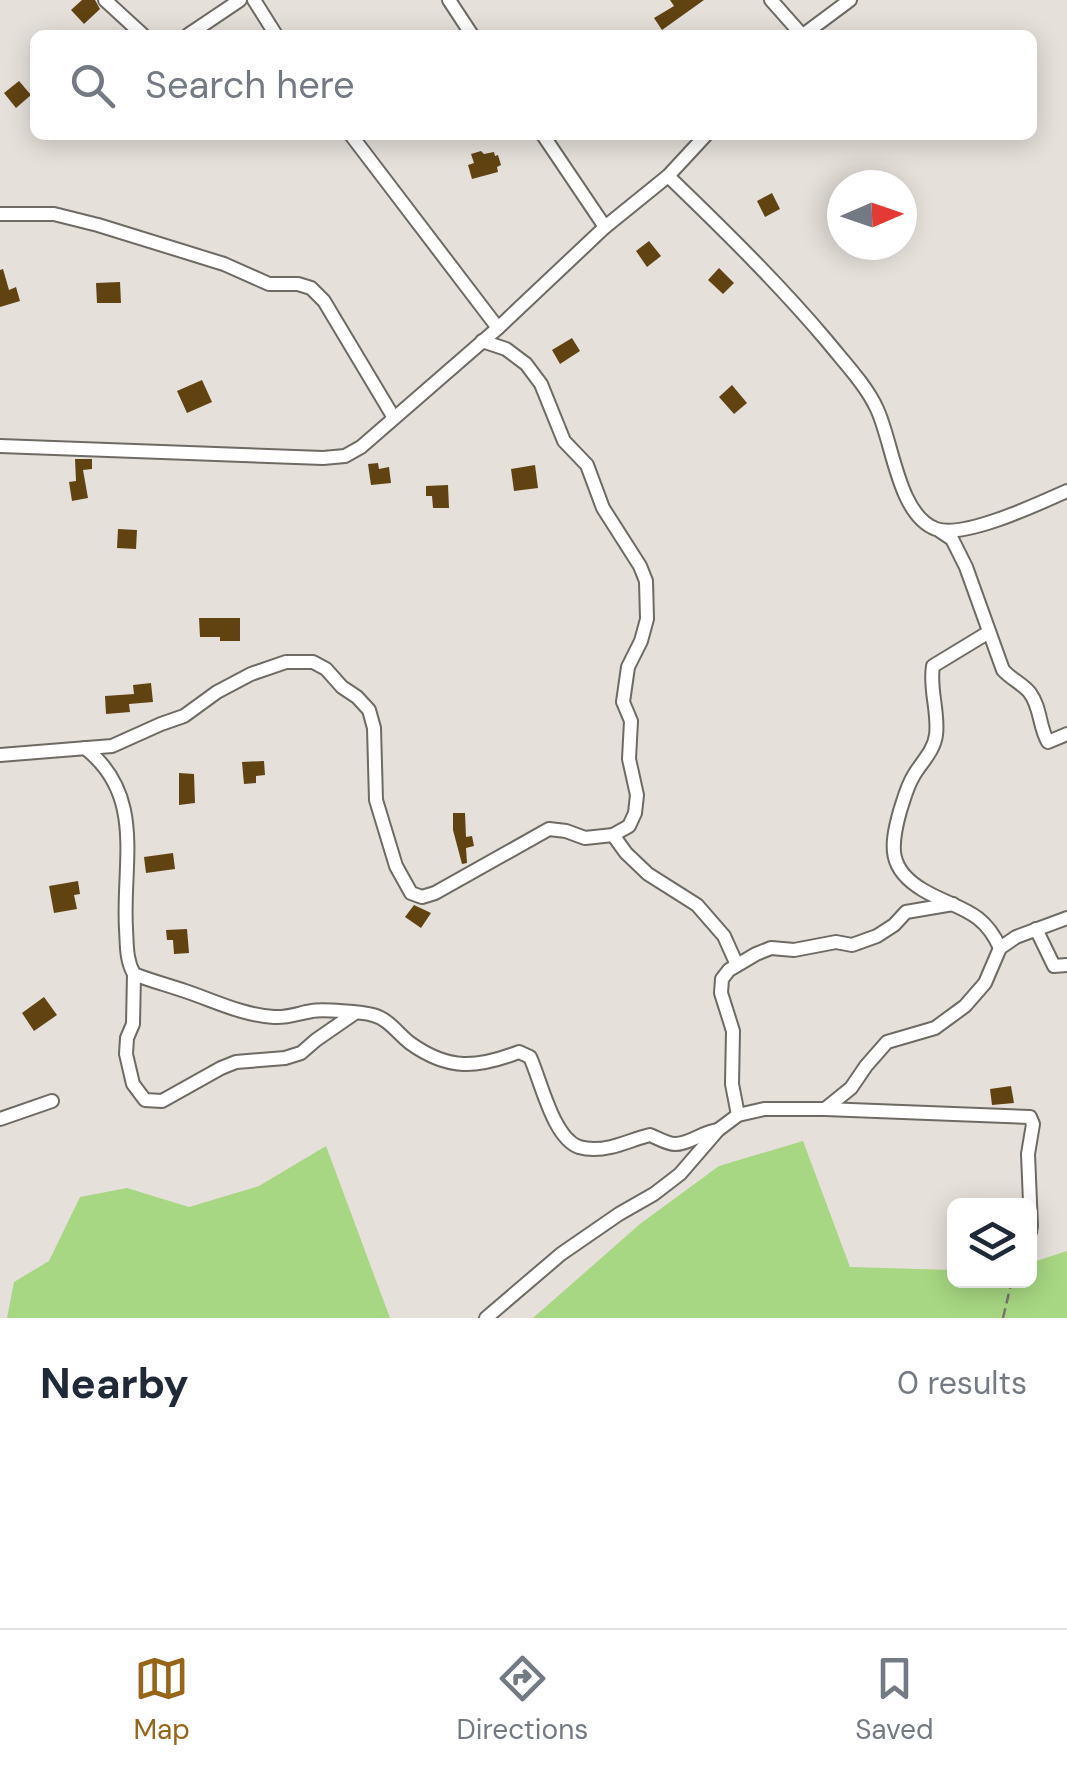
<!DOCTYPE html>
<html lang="en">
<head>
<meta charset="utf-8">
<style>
  :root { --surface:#fff; --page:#f6f6f7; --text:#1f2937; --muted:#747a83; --line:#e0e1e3; --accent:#976517 }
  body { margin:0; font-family:"DM Sans",sans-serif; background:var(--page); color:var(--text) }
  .controls { position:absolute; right:30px; bottom:30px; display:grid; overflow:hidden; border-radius:15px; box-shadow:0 5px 25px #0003 }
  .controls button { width:90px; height:90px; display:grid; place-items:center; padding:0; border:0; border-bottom:2px solid var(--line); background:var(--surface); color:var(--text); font:50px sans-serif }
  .compass { position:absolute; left:827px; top:170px; width:90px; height:90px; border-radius:50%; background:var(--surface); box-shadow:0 5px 25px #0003; rotate:88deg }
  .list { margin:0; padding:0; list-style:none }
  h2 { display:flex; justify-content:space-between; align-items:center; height:130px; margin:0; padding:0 40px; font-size:42px }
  h2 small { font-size:32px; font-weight:400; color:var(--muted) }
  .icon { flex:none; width:55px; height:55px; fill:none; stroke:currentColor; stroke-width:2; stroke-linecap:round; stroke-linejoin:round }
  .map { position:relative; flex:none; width:1067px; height:1318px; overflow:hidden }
  .search { position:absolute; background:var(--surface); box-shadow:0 5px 25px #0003; left:30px; right:30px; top:30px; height:110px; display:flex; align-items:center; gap:25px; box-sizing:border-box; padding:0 35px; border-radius:15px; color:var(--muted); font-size:38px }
  .sheet { height:310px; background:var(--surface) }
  nav { display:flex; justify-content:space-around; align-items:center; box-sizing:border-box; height:140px; border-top:2px solid var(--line); background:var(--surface); font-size:28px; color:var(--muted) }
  nav a { display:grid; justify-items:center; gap:5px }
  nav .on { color:var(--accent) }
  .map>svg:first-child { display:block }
  .green { fill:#a7d782 }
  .building { fill:#614312 }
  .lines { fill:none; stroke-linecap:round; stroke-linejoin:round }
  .street-casing { stroke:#6e6a64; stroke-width:16 }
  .path { stroke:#787470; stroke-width:2.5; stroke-dasharray:10 5; stroke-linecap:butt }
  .street { stroke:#fff; stroke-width:12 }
</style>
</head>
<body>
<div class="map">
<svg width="1067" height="1318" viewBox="0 0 1067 1318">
  <rect width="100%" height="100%" fill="#e5e0da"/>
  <g class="green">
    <polygon points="803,1141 850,1267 954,1270 954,1280 1030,1280 1030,1263 1067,1251 1067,1318 533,1318 640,1224 719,1166"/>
    <polygon points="326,1146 390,1318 7,1318 14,1282 49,1261 80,1197 127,1188 189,1207 259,1186"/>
  </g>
  <g class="building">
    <polygon points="82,0 95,0 100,9 84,24 71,10"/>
    <polygon points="670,0 704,0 662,30 654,18 674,6"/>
    <polygon points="19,81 31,95 16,108 4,93"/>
    <polygon points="481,151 484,154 494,152 495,156 498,155 501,165 497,167 498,172 472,179 468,165 474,163 471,154"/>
    <polygon points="772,193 780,209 765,217 757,201"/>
    <polygon points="649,241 661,256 647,267 636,251"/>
    <polygon points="719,268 734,283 723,294 708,280"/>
    <polygon points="3,269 9,290 16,287 20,301 0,307 0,270"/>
    <polygon points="120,282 121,303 97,303 96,283"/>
    <polygon points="572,338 580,351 560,364 552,350"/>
    <polygon points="202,380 212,402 187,413 177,391"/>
    <polygon points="732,385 747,403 734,414 719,397"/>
    <polygon points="75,459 92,459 92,469 83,470 88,498 72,501 69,482 76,481"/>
    <polygon points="378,463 379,469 389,467 391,483 371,485 368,464"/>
    <polygon points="535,465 538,488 514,491 511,469"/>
    <polygon points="448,485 449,508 433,508 432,496 426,496 426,486"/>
    <polygon points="118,529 137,530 136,549 117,548"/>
    <polygon points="199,618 240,618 240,641 220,641 220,637 200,637"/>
    <polygon points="151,683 153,702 129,704 130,712 106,714 105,696 134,694 133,685"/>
    <polygon points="264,761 265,775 256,776 256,783 244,784 242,762"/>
    <polygon points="179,773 194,774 195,803 179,805"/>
    <polygon points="453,813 465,813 466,837 472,836 474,846 466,848 467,863 462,864 453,830"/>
    <polygon points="173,853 175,869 146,873 144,857"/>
    <polygon points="78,881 80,894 74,895 77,909 54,913 49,886"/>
    <polygon points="414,905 431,913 421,928 405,917"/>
    <polygon points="187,929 189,953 174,954 173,940 167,940 166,930"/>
    <polygon points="44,997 57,1015 34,1031 22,1013"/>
    <polygon points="1011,1086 1014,1103 992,1105 990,1089"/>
  </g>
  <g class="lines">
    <defs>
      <g id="street">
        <polyline points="105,0 143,35"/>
        <polyline points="254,0 276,35"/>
        <polyline points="449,0 472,35"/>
        <polyline points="771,0 802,35"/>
        <polyline points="188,35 240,0"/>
        <polyline points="803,35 850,0"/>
        <polyline points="351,135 498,328"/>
        <polyline points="543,135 605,227"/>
        <path d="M668,176C723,229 778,283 827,341C844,362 866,385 877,409C893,443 898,515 936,529C964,539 1040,503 1067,491"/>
        <polyline points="0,214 54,214 98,225 224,264 269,284 298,284 311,288 324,301 394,418"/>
        <polyline points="0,446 323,458 345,456 361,447 498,328 605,227 668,176 706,135"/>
        <path d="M940,531L952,539L966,567L1003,670C1011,679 1023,684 1030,693C1041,708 1039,727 1048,742L1067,734"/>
        <path d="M989,632L933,666C929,689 939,712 936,735C934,751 921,763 914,775C907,786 904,799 900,811C890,847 888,869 923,890C957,910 982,908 1000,948"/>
        <path d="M85,748C146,796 122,863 126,929C127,945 126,960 134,974C151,981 168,985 185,991C215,1001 242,1015 274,1017C288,1018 299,1013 312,1011C322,1009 363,1012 373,1015C389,1019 398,1034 410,1043C449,1071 477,1068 519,1052L530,1057C541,1081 553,1138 579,1147C589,1150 602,1149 611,1147C624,1144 637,1138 650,1135C658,1138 667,1144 675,1144C690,1144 702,1132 718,1130"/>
        <polyline points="0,755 112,746 161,724 184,716 217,692 251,674 286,662 313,662 326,669 342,687 357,697 369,710 374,728 376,800 396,866 411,893 422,897 435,893 549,829 566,831 585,838 613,835 629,826 635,813 637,795 629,759 631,721 623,702 628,667 641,641 647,619 646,581 640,566 603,508 587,465 564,441 541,384 526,364 506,349 482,341"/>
        <polyline points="613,835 626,853 648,874 697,905 724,936 737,965"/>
        <polyline points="1036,929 1054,966 1067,965"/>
        <polyline points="134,974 133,1024 127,1038 126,1054 133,1084 145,1100 162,1101 221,1068 236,1062 285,1058 301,1053 316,1040 355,1013"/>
        <polyline points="825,1109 851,1088 866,1066 887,1042 935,1028 965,1006 985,983 1000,948 1016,937 1067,918"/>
        <polyline points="738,1115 732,1084 733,1031 721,993 722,979 729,970 756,954 771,948 794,950 836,942 852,945 877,936 894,925 906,912 953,904"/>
        <polyline points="0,1119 52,1101"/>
        <polyline points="486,1318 561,1254 619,1214 654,1194 680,1174 718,1130 738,1115 764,1109 825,1109 1030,1117 1033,1124 1028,1154 1031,1226 1030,1232"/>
      </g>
    </defs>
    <use href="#street" class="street-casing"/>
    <polyline class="path" points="1003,1318 1012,1280"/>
    <use href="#street" class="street"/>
  </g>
</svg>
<div class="controls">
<button><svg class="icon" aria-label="layers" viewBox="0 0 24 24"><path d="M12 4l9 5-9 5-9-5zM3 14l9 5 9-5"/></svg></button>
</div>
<svg class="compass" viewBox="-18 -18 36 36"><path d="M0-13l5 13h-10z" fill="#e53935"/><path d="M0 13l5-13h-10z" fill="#747a83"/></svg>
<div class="search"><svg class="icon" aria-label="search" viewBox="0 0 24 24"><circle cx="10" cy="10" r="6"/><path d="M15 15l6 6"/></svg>Search here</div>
</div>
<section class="sheet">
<h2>Nearby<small>0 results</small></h2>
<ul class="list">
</ul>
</section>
<nav>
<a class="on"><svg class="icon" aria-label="map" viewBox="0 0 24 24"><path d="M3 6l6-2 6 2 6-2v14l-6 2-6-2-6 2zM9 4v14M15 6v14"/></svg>Map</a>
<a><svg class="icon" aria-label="directions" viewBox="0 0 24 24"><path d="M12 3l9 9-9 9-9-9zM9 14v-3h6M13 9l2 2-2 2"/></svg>Directions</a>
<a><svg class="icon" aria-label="saved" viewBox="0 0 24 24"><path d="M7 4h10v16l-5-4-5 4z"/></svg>Saved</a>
</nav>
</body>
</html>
